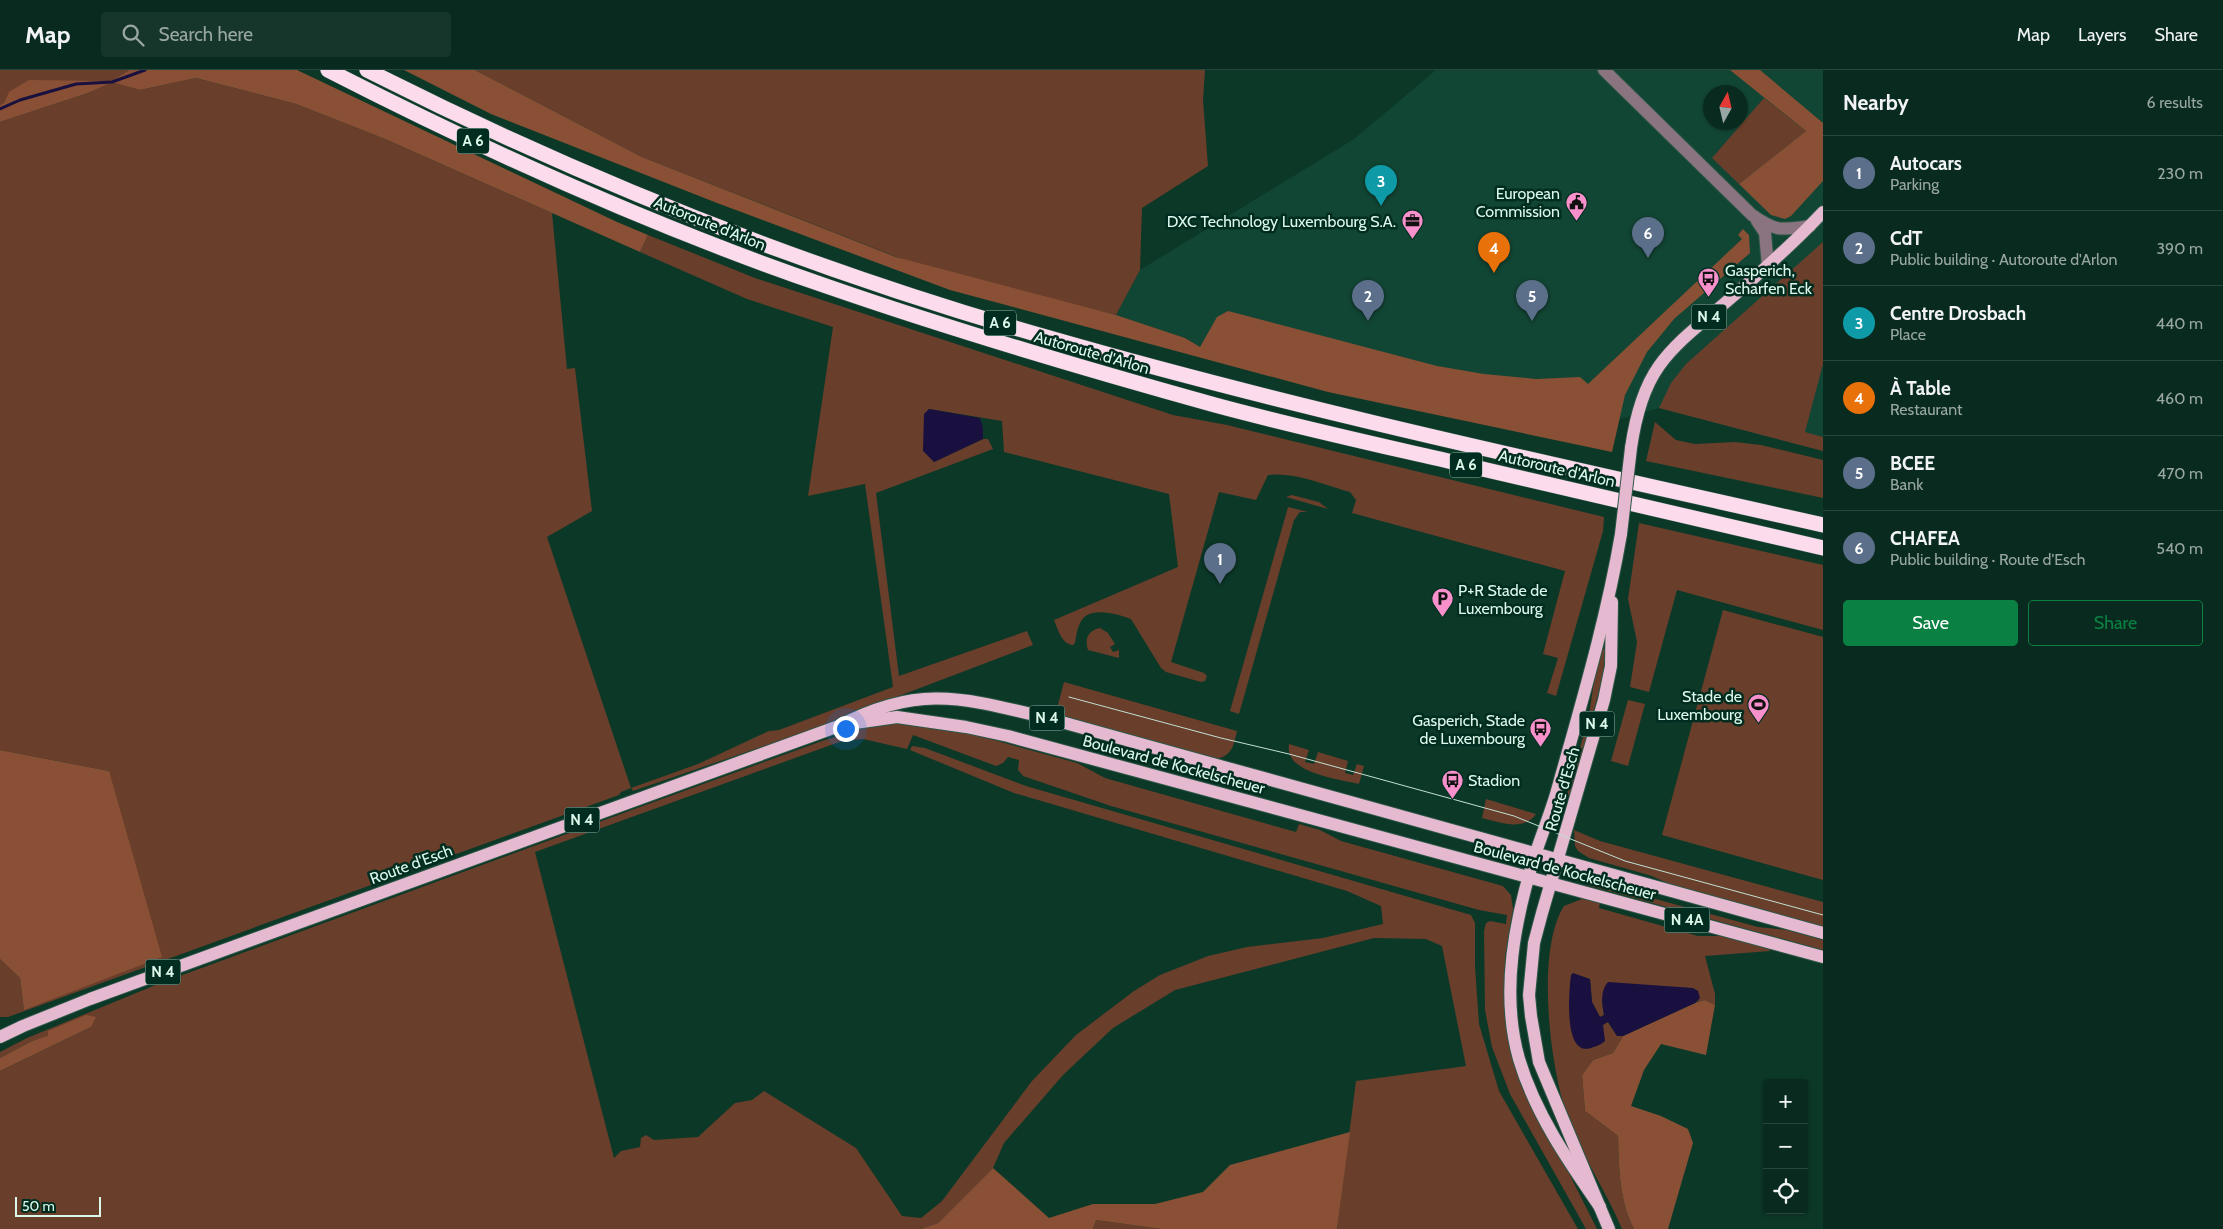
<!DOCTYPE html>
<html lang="en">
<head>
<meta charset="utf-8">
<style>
  :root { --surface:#092a1e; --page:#17362b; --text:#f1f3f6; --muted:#99a7a4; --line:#29463c; --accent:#0b8043 }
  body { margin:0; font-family:Cabin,sans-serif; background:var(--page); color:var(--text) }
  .controls { position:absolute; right:15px; bottom:15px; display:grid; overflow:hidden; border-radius:5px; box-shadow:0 1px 4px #0004 }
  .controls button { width:45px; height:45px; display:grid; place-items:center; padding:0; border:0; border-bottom:1px solid var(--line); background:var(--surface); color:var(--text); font:25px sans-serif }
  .compass { position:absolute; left:1703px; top:15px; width:45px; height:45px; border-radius:50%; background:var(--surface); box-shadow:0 1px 4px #0004; rotate:8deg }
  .scale { position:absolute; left:15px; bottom:12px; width:86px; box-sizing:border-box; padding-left:5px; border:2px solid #dcf8eb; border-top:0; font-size:14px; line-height:18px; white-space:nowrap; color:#dcf8eb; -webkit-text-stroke:4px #002d1f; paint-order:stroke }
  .you { position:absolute; left:845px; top:658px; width:18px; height:18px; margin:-12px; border:4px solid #fff; border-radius:50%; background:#1a73e8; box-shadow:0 0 0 8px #1a73e833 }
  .badge { display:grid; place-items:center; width:32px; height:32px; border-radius:50%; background:var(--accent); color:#fff; font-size:16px; font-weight:700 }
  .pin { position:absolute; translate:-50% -41px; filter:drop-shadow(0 1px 2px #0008) }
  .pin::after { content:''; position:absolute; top:26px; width:18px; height:15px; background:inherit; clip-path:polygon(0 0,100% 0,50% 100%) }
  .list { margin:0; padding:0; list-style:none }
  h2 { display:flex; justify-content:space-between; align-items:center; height:65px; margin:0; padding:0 20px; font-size:21px }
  h2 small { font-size:16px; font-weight:400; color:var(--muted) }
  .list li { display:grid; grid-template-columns:32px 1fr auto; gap:15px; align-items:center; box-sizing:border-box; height:75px; padding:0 20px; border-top:1px solid var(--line) }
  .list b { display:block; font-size:19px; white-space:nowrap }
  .list p { margin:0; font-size:16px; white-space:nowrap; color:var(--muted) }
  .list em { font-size:16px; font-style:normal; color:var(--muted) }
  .actions { display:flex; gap:10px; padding:15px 20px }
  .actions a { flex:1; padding:11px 0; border:1px solid var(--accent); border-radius:5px; text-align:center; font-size:18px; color:var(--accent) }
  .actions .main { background:var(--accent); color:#fff }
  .icon { flex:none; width:28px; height:28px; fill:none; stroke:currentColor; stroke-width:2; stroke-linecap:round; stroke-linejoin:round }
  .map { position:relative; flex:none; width:1823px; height:1159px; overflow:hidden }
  header { display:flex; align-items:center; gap:30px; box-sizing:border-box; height:70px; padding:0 25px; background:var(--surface); border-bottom:1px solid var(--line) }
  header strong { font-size:24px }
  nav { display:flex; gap:28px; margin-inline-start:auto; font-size:18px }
  .search { width:350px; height:45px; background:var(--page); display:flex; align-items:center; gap:12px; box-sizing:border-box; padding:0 18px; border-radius:5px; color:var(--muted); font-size:19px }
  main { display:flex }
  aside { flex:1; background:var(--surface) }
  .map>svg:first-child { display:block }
  .built { fill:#124634; fill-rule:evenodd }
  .green { fill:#693e2a }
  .forest { fill:#895035 }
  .water { fill:#19103f }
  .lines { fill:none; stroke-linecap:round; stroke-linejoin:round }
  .stream { stroke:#19103f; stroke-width:3 }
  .minor-casing { stroke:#2d5747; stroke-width:14 }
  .major-casing { stroke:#2d5747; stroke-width:14 }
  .highway-casing { stroke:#2d5747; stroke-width:16 }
  .minor { stroke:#8a747f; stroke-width:12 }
  .major { stroke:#e5b9d0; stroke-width:12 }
  .highway { stroke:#fcdcec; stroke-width:15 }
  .tram { stroke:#c2e0d3; stroke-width:1 }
  .major-bridge-casing { stroke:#2d5747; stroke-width:14; stroke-linecap:butt }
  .major-bridge { stroke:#e5b9d0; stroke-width:12 }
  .labels { text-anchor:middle; stroke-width:5; stroke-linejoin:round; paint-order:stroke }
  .shield { fill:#002d1f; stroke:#9abbae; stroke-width:1 }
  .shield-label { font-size:15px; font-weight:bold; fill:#dcf8eb }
  .poi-label { font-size:16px; fill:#dcf8eb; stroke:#002d1f; text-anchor:end }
  .street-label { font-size:16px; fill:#dcf8eb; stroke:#002d1f }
</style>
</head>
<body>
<header>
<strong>Map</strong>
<div class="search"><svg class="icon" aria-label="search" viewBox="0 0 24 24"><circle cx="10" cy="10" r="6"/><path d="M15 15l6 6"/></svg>Search here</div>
<nav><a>Map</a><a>Layers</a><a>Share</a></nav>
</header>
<main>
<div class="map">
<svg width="1823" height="1159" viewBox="0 0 1823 1159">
  <rect width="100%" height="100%" fill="#0c3828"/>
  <path class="built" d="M1436,0H1823V381L1659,338L1613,351L1209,282L1185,268L1116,245L1140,200L1354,69ZM1710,22H1740V52H1710Z"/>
  <g class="green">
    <polygon points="0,0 129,0 112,11 0,35"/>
    <polygon points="475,0 1205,0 1203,30 1208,96 1142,138 1140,200 1116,245 930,200 642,87"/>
    <path d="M196,8L296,34L385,69L552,143L567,299L575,298L592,441L547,467L631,718L698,694L769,661L779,660L893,617L865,414L808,426L833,257L747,229L640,182L648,165L755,208L1173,345L1227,355L1604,447L1603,461L1556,626L1547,623L1558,588L1543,584L1565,501L1352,443L1356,430L1350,422C1324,415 1295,402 1268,405L1256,430L1219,422L1171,592L1204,603L1207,606L1205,611L1201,612L1166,602L1161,598L1131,549C1118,544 1088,535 1080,553C1077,559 1076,567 1075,573L1073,575C1061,574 1058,559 1054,550L1178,497L1169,424L1004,382L1002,351L929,339L934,392L983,369H988L993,379L876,423L899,606L1027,561L1033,575L799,664L633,721L631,718L621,722L619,725L8,947H0V889L20,908L24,939L109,701L0,680V52L88,23L112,11L140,20Z"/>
    <polygon points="1764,28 1806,61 1739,114 1712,88"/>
    <polygon points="1823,172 1823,294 1805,362 1823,367 1823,381 1659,338 1671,313 1686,294"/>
    <polygon points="1655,352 1676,370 1695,374 1735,372 1761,375 1823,390 1823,428 1646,391"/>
    <polygon points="1292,425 1319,432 1328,439 1286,427"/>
    <polygon points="1288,437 1308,442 1300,442 1294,450 1239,644 1230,641"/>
    <polygon points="1639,453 1823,495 1823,560 1677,520 1649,622 1630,617 1637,572 1628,529"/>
    <polygon points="1723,540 1823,567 1823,810 1662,765"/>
    <path d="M1100,558L1108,563L1115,574L1110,577L1113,582L1119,580V588L1088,580C1085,569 1087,561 1100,558Z"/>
    <polygon points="1601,579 1605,579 1603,606 1570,729 1566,728 1589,645 1594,612"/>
    <path d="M1064,612L1237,661C1234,675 1232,686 1216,689L1055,646Z"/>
    <polygon points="1628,630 1645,634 1628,696 1611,691"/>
    <polygon points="903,652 954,659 1077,693 1105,708 1296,762 1299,754 1320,760 1341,771 1503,816 1511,825 1513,839 1505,887 1505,946 1540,1046 1597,1159 1586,1159 1510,1024 1492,977 1485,940 1484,861 1486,853 1490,851 1506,854 1507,845 1479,840 1111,736 1023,706 1018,700 1019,690 1008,687 1003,693 996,696 913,665 907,679 863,669 842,671 535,782 614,1088 621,1081 640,1077 641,1068 646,1065 654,1070 698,1067 735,1033 752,1030 764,1021 856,1078 902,1146 921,1148 942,1131 1032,1011 1076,965 1134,921 1160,905 1208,886 1247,877 1323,868 1383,854 1381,836 1347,821 1014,723 910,680 912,676 925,678 1026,716 1471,845 1475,853 1475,896 1479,954 1499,1021 1578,1159 1337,1159 1356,1011 1466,996 1442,876 1426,869 1374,868 1175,920 1113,958 1063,1005 1004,1073 993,1098 938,1153 921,1159 0,1159 0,1001 91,957 32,971 0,988 0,982 27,968 158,914 640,737 822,671 880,653"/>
    <path d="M1289,674L1309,680L1305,692L1314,694L1318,682L1348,691L1345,703L1353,705L1357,694L1364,696L1359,714C1338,709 1284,703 1289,674Z"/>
    <path d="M1486,729L1536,744C1524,762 1499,752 1482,748Z"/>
    <polygon points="1574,760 1600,771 1823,832 1823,858 1678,818 1652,806 1589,788 1578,781 1575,776"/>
    <polygon points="1575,807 1758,857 1787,860 1823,870 1823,880 1587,815 1573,809"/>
    <path d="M1582,829H1594L1600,832L1599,838L1698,866H1729L1769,877L1770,881L1705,886L1715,924V935L1705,930L1695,933L1699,930L1602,929L1604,945L1600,947L1592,932L1590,909L1571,905L1570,946L1603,954L1608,952L1617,966H1623L1613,983L1593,990L1582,1005L1585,1041L1618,1066C1619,1098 1619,1130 1634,1159H1622C1607,1123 1584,1089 1570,1053C1550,1004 1535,881 1564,836Z"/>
    <polygon points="1096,1150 1161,1159 1093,1159"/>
  </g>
  <g class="forest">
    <polygon points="129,0 297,0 617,152 648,165 640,182 385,69 296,34 196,8 140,20 112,12 88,23 0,52 0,35 4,33 9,22 29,10 112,11"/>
    <polygon points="404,0 475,0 642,87 896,187 1116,245 1185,268 1200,277 1217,247 1228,241 1437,296 1484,304 1536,309 1580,307 1588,314 1742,169 1738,165 1743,159 1749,165 1750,183 1674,249 1647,282 1625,325 1612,382 1328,322 950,220 717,133 491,44"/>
    <polygon points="1730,0 1760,0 1823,53 1823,111 1791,146 1785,149 1771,145 1739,114 1806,61"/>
    <polygon points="0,680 109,701 162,887 24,940 20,908 0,889"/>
    <path d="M1705,930L1715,935L1706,985L1661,974L1644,1000L1631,1036L1661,1046L1688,1059L1693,1073L1668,1159H1634C1619,1130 1619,1098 1618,1066L1585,1041L1582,1005L1593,990L1613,983L1623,966L1695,933Z"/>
    <polygon points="86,945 96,947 91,957 0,1001 0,988 32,971 48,966 48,961"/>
    <polygon points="1350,1062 1337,1159 1161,1159 1096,1150 1093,1159 921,1159 938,1153 993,1098 1049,1148 1093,1134 1155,1134 1203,1122 1230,1095"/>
  </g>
  <g class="water">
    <polygon points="929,339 980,348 983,358 983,369 934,392 923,381 924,344"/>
    <path d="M1573,903L1590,909L1592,932L1600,947L1604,945C1602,934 1600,921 1608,912L1693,918L1698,921L1700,928L1695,933L1623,966H1617L1608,952L1603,955L1605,971C1601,975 1596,976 1591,978C1563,987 1569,921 1571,905Z"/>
  </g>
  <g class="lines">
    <polyline class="stream" points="0,39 20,30 76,14 112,12 145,0"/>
    <defs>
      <g id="minor">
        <path d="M1604,0L1752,145C1777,162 1780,160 1810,156"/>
        <polyline points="1757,151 1765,163 1768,197"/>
      </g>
      <g id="major">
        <path d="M1631,378C1635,350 1642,320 1659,296C1677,271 1702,253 1725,233C1759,204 1792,175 1823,142"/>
        <polyline points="855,653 897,647 966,657 1008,666 1823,887"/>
        <path d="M0,967L23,956L90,929L836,657C920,614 960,627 1047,648L1823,863"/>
        <path d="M1600,1137C1568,1091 1535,1043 1519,989C1500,922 1515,849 1535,785C1542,764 1550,744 1556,724C1580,638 1606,552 1621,464"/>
        <polyline points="1609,1159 1539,992 1531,946 1529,925 1534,873 1542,843 1604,630 1611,596 1612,532"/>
      </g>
      <g id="highway">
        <path d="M328,0C488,82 659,159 829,217C956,261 1085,299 1215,335C1296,357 1379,375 1461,394C1581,422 1702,450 1823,478"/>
        <path d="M367,0C586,111 817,202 1053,269C1307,342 1566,397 1823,455"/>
      </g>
    </defs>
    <use href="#minor" class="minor-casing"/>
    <use href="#major" class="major-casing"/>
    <use href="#highway" class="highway-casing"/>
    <use href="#minor" class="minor"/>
    <use href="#major" class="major"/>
    <use href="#highway" class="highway"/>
    <polyline class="tram" points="1069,627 1221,668 1289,684 1514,746 1625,791 1823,845"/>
    <defs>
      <polyline id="major-bridge" points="1621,464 1631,378"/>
    </defs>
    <use href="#major-bridge" class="major-bridge-casing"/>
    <use href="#major-bridge" class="major-bridge"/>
  </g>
  <defs>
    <symbol id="civic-pin" viewBox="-11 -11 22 30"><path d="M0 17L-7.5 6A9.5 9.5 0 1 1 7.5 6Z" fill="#f890cc" stroke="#002d1f"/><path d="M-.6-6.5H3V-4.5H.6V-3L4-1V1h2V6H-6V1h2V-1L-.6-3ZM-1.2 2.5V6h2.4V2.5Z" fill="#111"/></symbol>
    <symbol id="office-pin" viewBox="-11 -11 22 30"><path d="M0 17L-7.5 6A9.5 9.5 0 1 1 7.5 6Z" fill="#f890cc" stroke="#002d1f"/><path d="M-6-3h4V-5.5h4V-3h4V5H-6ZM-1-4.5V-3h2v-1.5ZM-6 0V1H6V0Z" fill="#111"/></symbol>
    <symbol id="bus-pin" viewBox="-11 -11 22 30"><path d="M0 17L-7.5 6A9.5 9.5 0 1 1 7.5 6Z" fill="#f890cc" stroke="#002d1f"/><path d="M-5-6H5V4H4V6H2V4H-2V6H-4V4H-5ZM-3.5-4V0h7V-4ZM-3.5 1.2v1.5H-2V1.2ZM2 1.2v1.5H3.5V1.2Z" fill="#111"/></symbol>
    <symbol id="parking-pin" viewBox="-11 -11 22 30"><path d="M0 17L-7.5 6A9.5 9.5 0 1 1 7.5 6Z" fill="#f890cc" stroke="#002d1f"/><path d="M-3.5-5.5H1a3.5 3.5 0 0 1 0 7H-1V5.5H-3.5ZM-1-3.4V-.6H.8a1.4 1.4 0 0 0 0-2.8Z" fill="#111"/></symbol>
    <symbol id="stadium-pin" viewBox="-11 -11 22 30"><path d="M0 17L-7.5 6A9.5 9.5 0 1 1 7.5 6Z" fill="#f890cc" stroke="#002d1f"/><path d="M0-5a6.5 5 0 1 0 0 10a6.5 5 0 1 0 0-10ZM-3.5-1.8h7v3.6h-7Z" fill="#111"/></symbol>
  </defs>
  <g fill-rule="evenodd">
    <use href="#civic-pin" x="1564" y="120" width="25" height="34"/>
    <use href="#office-pin" x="1400" y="138" width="25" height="34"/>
    <use href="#bus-pin" x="1696" y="196" width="25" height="34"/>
    <use href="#parking-pin" x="1430" y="516" width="25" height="34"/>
    <use href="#stadium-pin" x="1746" y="622" width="25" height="34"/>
    <use href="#bus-pin" x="1528" y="646" width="25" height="34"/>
    <use href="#bus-pin" x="1440" y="698" width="25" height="34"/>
  </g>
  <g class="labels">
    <g class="shield">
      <rect x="457" y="58.5" width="32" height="25" rx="4"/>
      <rect x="1691.5" y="234.5" width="35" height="25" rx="4"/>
      <rect x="984" y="240.5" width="32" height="25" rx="4"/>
      <rect x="1450" y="382.5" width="32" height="25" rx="4"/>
      <rect x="1029.5" y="635.5" width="35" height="25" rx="4"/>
      <rect x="1579.5" y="641.5" width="35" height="25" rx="4"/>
      <rect x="564.5" y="737.5" width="35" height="25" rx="4"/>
      <rect x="1664.5" y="837.5" width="45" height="25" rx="4"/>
      <rect x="145.5" y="889.5" width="35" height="25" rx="4"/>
    </g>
    <g class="shield-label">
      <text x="473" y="76">A 6</text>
      <text x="1709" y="252">N 4</text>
      <text x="1000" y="258">A 6</text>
      <text x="1466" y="400">A 6</text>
      <text x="1047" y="653">N 4</text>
      <text x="1597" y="659">N 4</text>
      <text x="582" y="755">N 4</text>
      <text x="1687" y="855">N 4A</text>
      <text x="163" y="907">N 4</text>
    </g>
    <g class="poi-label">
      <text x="1560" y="129">European<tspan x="1560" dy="18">Commission</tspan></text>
      <text x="1396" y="157">DXC Technology Luxembourg S.A.</text>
      <text x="1725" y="206" text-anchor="start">Gasperich,<tspan x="1725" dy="18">Scharfen Eck</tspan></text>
      <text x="1458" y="526" text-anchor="start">P+R Stade de<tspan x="1458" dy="18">Luxembourg</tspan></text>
      <text x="1742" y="632">Stade de<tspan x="1742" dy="18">Luxembourg</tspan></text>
      <text x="1525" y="656">Gasperich, Stade<tspan x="1525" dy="18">de Luxembourg</tspan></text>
      <text x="1468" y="716" text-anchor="start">Stadion</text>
    </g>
    <g class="street-label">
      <text transform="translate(710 153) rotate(22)" y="6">Autoroute d'Arlon</text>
      <text transform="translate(1092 282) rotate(16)" y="6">Autoroute d'Arlon</text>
      <text transform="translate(1557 398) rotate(13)" y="6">Autoroute d'Arlon</text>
      <text transform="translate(1174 694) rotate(15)" y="6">Boulevard de Kockelscheuer</text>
      <text transform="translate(1562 719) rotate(-74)" y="6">Route d'Esch</text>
      <text transform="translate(411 794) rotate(-20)" y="6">Route d'Esch</text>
      <text transform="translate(1565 800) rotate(15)" y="6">Boulevard de Kockelscheuer</text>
    </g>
  </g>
</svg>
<div class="controls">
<button>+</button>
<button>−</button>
<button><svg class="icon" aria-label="locate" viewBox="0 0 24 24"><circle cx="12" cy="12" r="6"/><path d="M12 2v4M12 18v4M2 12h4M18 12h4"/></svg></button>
</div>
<svg class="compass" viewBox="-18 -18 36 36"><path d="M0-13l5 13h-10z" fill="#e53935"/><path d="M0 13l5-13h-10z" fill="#99a7a4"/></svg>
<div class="scale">50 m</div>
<div class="you"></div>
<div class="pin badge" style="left:1220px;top:514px;background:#5c6f8a">1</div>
<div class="pin badge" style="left:1368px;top:251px;background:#5c6f8a">2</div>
<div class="pin badge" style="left:1381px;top:136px;background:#0f9aa8">3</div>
<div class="pin badge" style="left:1494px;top:203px;background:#e8710a">4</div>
<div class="pin badge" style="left:1532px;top:251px;background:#5c6f8a">5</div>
<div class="pin badge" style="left:1648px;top:188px;background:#5c6f8a">6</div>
</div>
<aside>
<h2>Nearby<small>6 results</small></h2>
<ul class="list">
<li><span class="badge" style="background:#5c6f8a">1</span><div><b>Autocars</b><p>Parking</p></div><em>230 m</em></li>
<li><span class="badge" style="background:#5c6f8a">2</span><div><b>CdT</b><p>Public building · Autoroute d'Arlon</p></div><em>390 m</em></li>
<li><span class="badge" style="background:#0f9aa8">3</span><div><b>Centre Drosbach</b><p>Place</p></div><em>440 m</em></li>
<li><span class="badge" style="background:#e8710a">4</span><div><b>À Table</b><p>Restaurant</p></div><em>460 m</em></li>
<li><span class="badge" style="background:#5c6f8a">5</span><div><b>BCEE</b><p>Bank</p></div><em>470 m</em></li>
<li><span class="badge" style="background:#5c6f8a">6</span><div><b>CHAFEA</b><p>Public building · Route d'Esch</p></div><em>540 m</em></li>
</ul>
<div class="actions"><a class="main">Save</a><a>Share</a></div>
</aside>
</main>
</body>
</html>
